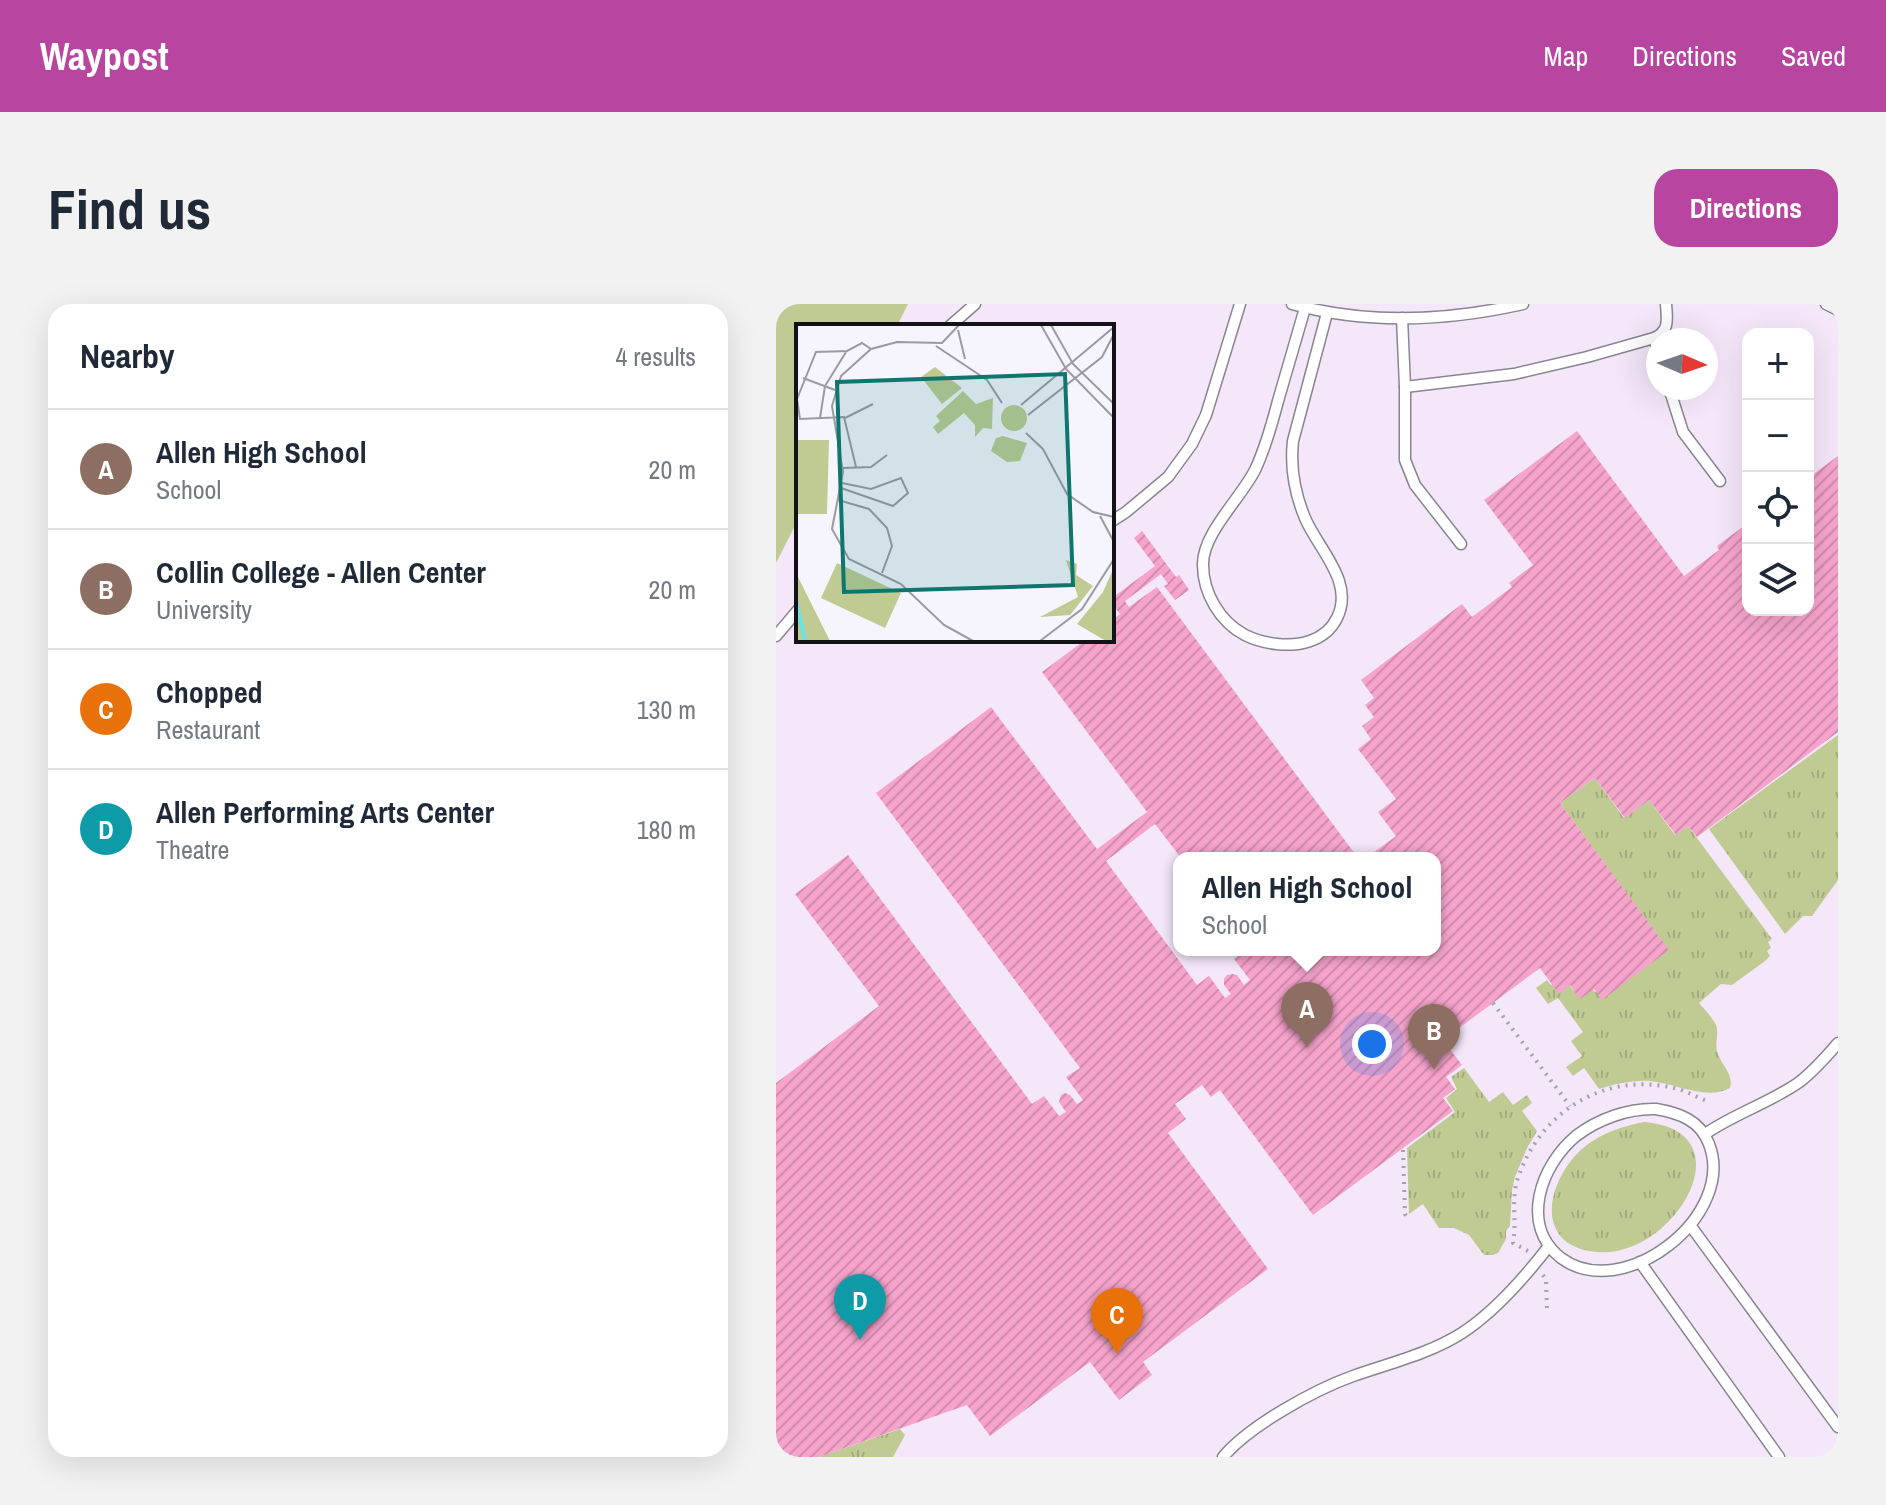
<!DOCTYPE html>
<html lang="en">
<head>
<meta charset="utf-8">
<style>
  :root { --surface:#fff; --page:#f2f2f3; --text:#1f2937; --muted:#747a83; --line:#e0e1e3; --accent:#b8459f }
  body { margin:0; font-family:"Archivo Narrow",sans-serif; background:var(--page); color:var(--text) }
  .controls { position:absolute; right:24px; top:24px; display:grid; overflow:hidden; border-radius:16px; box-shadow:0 8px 32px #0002 }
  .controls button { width:72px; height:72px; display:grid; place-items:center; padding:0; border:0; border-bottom:2px solid var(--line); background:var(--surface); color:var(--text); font:40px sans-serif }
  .compass { position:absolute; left:870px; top:24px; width:72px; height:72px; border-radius:50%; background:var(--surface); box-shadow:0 8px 32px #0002; rotate:92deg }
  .you { position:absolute; left:596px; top:740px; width:28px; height:28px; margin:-20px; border:6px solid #fff; border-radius:50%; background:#1a73e8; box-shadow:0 0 0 12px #1a73e833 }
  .badge { display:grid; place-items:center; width:52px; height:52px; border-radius:50%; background:var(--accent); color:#fff; font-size:26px; font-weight:700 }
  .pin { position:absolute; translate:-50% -66px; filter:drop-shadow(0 2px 4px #0008) }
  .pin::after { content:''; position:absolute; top:42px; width:28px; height:24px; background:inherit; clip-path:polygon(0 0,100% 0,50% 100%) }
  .popup { position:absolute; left:397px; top:548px; width:268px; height:104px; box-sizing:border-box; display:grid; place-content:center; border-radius:16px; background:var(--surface); filter:drop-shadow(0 2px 6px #0005); font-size:26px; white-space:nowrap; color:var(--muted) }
  .popup b { font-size:30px; color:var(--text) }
  .popup::after { content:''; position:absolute; left:50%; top:100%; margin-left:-16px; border:16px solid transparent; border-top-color:var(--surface) }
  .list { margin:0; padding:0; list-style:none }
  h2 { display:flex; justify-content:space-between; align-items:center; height:104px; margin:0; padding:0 32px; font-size:34px }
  h2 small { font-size:26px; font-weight:400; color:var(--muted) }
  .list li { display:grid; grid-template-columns:52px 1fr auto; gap:24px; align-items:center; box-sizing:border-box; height:120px; padding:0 32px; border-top:2px solid var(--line) }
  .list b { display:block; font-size:30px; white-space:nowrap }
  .list p { margin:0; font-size:26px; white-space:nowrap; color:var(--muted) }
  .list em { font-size:26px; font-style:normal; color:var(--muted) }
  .icon { flex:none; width:44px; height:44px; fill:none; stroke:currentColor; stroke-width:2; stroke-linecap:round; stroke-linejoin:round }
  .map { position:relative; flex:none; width:1062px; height:1153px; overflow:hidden; border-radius:24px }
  header { display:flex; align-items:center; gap:48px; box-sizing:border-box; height:112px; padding:0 40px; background:var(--accent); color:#fff }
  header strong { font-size:38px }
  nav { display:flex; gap:44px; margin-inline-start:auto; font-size:28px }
  .intro { display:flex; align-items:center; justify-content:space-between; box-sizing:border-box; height:192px; padding:0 48px }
  h1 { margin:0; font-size:56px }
  .button { padding:20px 36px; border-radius:24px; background:var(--accent); color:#fff; font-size:28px; font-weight:700 }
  main { display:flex; gap:48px; padding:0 48px }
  aside { flex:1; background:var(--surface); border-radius:24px; box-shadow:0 8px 32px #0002 }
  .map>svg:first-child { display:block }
  .education { fill:#f5e7fa; fill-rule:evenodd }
  .grass { fill:url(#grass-tufts) }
  .pitch { fill:#c0ca93 }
  .building { fill:url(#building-hatch) }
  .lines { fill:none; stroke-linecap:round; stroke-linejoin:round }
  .lane-casing { stroke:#878690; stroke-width:13 }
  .path { stroke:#a3a2a9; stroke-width:4; stroke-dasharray:2 6; stroke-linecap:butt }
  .lane { stroke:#fff; stroke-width:10 }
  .inset-river { fill:none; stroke:#69e3e3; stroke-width:4 }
  .inset-road { fill:none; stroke:#9b9aa1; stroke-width:2 }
  .view { fill:#0f766e; fill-opacity:0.15; stroke:#0f766e; stroke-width:4 }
  .inset-edge { fill:none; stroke:#131216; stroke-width:4 }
</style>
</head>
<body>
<header>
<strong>Waypost</strong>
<nav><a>Map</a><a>Directions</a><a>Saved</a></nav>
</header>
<div class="intro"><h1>Find us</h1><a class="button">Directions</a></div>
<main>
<aside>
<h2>Nearby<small>4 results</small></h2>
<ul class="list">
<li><span class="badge" style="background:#8d6e63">A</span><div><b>Allen High School</b><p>School</p></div><em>20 m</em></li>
<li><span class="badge" style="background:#8d6e63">B</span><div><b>Collin College - Allen Center</b><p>University</p></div><em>20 m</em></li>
<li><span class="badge" style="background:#e8710a">C</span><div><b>Chopped</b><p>Restaurant</p></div><em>130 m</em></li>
<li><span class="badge" style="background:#0f9aa8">D</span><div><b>Allen Performing Arts Center</b><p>Theatre</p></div><em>180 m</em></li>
</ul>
</aside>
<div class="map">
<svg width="1062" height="1153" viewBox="0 0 1062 1153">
  <defs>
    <pattern id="grass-tufts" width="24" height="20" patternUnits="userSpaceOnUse" patternTransform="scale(2)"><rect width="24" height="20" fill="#c0ca93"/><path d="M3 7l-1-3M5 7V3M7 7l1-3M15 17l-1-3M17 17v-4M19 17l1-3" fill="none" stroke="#a4ac7e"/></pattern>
    <pattern id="building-hatch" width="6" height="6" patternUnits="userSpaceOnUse" patternTransform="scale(2)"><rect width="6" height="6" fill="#f7a4cc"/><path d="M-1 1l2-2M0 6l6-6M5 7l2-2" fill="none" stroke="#d38cae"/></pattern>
  </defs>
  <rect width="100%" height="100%" fill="#f6f5fe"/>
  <path class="education" d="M0,0H1062V1153H0ZM22,22H336V336H22ZM972,30H1032V306H972ZM882,36H930V84H882ZM403,554H659V646H403Z"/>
  <g class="grass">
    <polygon points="1062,431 1062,576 1036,612 1027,612 1009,630 933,525"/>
    <path d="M819,474L848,514L873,496L899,531L912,522L996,635L992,638L995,644L991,647L994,652L989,657L956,681L945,680L923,699C929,706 936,713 940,721C943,729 939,738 941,747C945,762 958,769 954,784C930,797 899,779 874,777C856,776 840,780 823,785L808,764L797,772L790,763L806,752L795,737L807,728L782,694L772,700L760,684L771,676L775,681L787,673L797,686L810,677L819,688L886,637L784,499Z"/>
    <polygon points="688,764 713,798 727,788 737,801 751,791 756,799 746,807 761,827 751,844 739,873 736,886 734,922 730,927 730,935 722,949 717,951 708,951 693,931 678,924 663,924 647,900 633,910 631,844 679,808 670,794 681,785 675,773"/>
    <path d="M868,818C974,827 898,955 821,948C753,942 772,870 812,840C829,828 848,822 868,818Z"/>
    <polygon points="124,1125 129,1131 117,1153 43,1153"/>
  </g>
  <polygon class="pitch" points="0,0 132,0 121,22 22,22 22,216 0,259"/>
  <polygon class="building" points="801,127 908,272 943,246 941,242 972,219 972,306 1032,306 1032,174 1062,152 1062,428 921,533 912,522 900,531 873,496 849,514 819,474 784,499 893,646 826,696 818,685 804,695 794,681 783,690 764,664 733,687 667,736 686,761 670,773 679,785 667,794 677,807 537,911 444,786 435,793 426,781 399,800 410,815 392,829 492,965 367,1058 376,1071 343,1096 314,1058 214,1132 191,1101 43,1153 17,1153 16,1151 10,1153 0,1153 0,779 103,702 19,590 72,551 256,800 268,792 283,812 290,808 283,798 285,791 289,789 294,791 301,800 307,796 290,773 304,764 100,489 215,403 321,545 371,508 266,368 309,336 336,336 336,316 344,310 336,300 336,294 379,262 358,234 366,227 400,273 403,271 413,286 399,296 388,282 392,280 385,270 349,297 353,303 381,283 582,554 405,554 379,520 330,557 421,681 433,672 449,694 455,690 448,681 448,675 451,671 456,670 461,671 468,681 474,676 458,655 470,646 659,646 659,554 590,554 620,532 602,508 620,495 582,445 595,435 586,422 598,413 589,401 598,394 585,376 686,300 696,313 736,283 733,279 757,261 708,196"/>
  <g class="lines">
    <defs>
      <g id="lane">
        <path d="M516,0C592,21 671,17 747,0"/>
        <polyline points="1050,0 1062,6"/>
        <path d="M529,4C520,35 511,66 502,97C496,120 489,145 479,166C465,194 426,230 427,261C427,289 444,318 469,331C487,340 514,344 534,337C546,333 555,326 561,314C579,278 542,245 529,214C519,190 514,164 517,137L551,9"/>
        <polyline points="626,14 629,83 629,156 639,181 685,240"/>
        <polyline points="174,22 199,0"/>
        <polyline points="878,34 882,47"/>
        <path d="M629,83L738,70L811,53L878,34C894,27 891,15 890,0"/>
        <polyline points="893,84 907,128 944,177"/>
        <polyline points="336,217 350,208 392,173 416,140 430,111 464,0"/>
        <polyline points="0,332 22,306"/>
        <path d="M880,805C903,809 924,816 933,840C961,912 847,1000 785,954C743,921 765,861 800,832C822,815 853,804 880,805Z"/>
        <path d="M929,830C958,810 993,799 1022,779C1037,768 1050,753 1062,739"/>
        <polyline points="914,921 1062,1123"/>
        <polyline points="864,958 1003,1153"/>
        <path d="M447,1153C473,1122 538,1086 577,1072C614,1059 653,1050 686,1029C720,1007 749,973 773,942"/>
      </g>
    </defs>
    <use href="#lane" class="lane-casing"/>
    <g class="path">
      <polyline points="717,699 794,802"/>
      <polyline points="627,846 629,910 633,916"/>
      <path d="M752,947L737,939C741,918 735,899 741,877C763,807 830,766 902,785C912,788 921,793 931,797"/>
      <polyline points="767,971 770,975 771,1007"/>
      <polyline points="1058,1153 1062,1150"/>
    </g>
    <use href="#lane" class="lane"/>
  </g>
  <g transform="translate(20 20)">
    <rect width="318" height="318" fill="#f6f5fe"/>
    <path d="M139,43L166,64L146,80L125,53ZM167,67L180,80L197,74L196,105L187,104L179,113V101L168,89L142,110L137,103L144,97L140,92ZM205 94a13 13 0 1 1 26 0a13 13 0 1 1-26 0ZM207,112L231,119L224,137L211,138L195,127L200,114ZM270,236L281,240L280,251L297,262L274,291L244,293L282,273Z" fill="#c0ca93"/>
    <path d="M0,249L34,317H0Z" fill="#c0ca93"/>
    <path d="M0,116H33L31,190H0ZM41,239L105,269L89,304L25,274ZM318,243V317H310L281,300L307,268Z" fill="#c0ca93"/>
    <path class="inset-river" d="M0,276L9,317"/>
    <path class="inset-road" d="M163,1L146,19L101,18L75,25L45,52L36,82L47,148L36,205L53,235L105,260L148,301L177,317M245,1L270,45L318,94M255,1L277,40L318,80M162,6L169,35M140,22L191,56L206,79M7,54L39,66M225,81L318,3M232,91L306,33L318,10M24,94L29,62L50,28M49,94L77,80M230,109L247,125L271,170L297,188L318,193M60,143L48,93L4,95L1,75L20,28L51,27L66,19L75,25M47,144L75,143L91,131M45,164L97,182L112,169L105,154L75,165L46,159M42,176L73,185L91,204L96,222L86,249M304,192L318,218M244,317L286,285L318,235"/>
    <path class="view" d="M269,50L277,261L48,268L41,58Z"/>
    <rect width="318" height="318" class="inset-edge"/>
  </g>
</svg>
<div class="controls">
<button>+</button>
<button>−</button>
<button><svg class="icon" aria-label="locate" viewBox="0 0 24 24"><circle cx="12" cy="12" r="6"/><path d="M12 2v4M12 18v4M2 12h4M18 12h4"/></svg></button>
<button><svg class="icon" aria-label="layers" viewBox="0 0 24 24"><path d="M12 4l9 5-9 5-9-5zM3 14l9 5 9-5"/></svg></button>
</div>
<svg class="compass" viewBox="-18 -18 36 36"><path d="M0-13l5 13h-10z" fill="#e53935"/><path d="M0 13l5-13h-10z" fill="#747a83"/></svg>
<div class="you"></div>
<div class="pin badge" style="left:531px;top:744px;background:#8d6e63">A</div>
<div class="popup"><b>Allen High School</b>School</div>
<div class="pin badge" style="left:658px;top:766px;background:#8d6e63">B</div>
<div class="pin badge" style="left:341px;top:1050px;background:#e8710a">C</div>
<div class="pin badge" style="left:84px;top:1036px;background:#0f9aa8">D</div>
</div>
</main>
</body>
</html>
